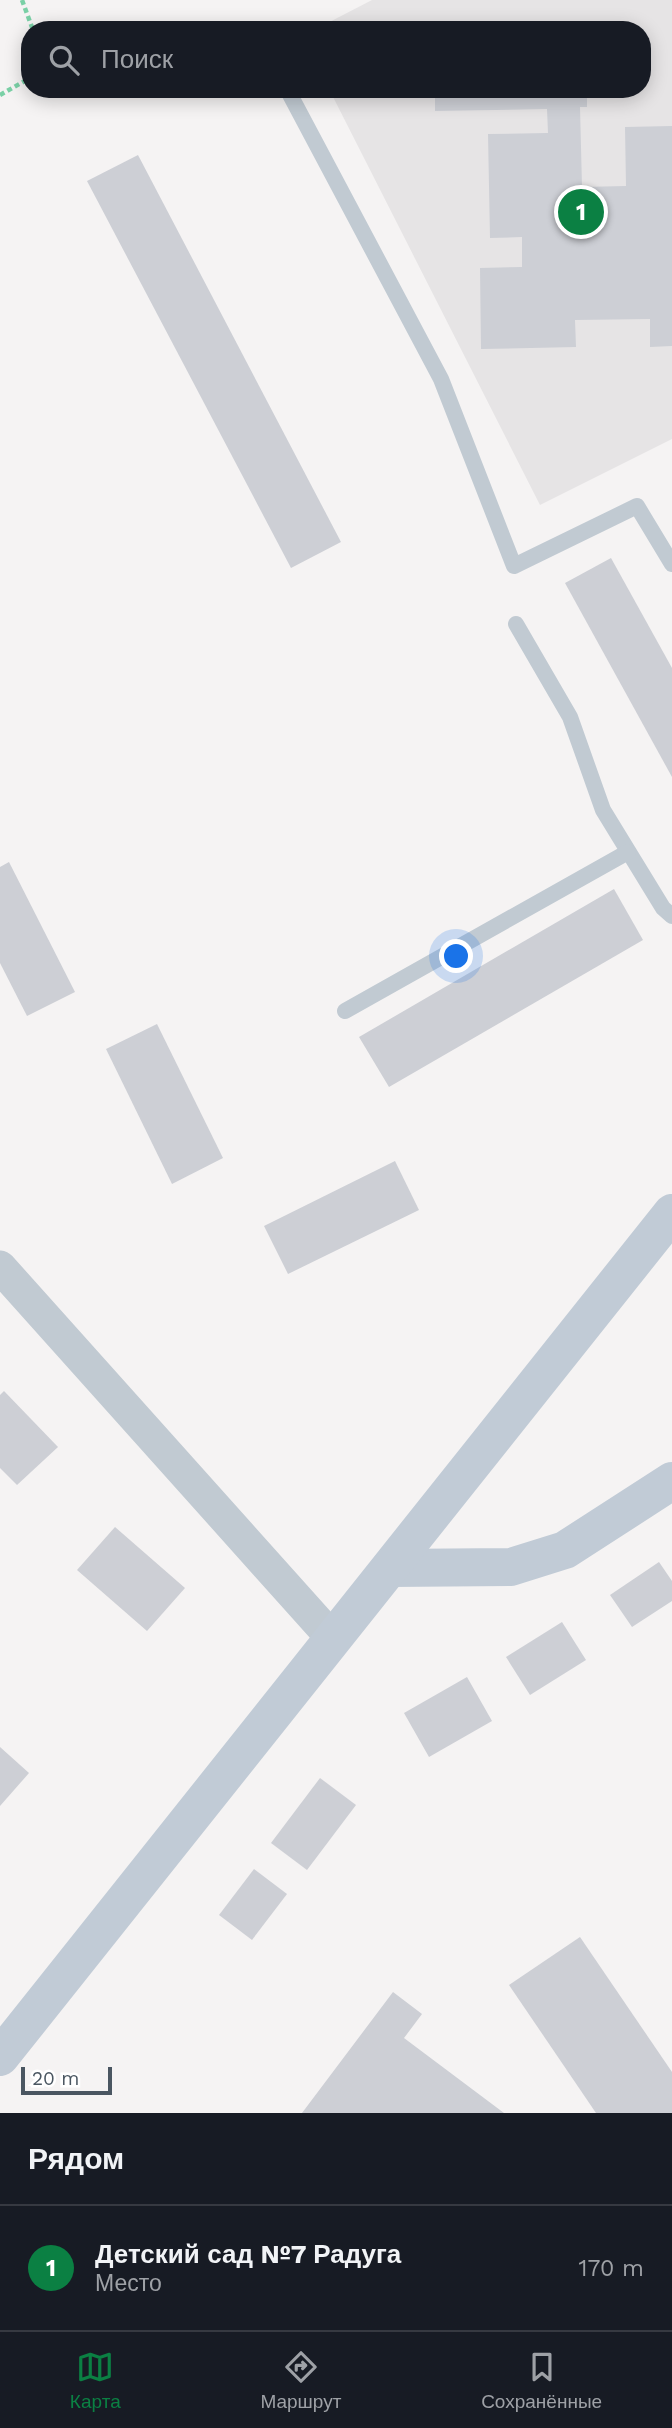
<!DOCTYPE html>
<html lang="ru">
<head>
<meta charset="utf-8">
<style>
  :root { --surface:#171b24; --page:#20242c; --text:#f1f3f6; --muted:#9ea1a6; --line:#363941; --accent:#0b8043 }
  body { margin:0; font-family:"Work Sans",sans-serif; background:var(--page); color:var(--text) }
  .scale { position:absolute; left:21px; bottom:18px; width:91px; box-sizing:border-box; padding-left:7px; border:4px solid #4a5661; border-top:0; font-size:19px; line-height:24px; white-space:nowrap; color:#4a5661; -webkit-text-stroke:5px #fff; paint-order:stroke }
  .you { position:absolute; left:457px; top:957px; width:24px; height:24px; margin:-18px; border:5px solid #fff; border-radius:50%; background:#1a73e8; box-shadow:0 0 0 10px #1a73e833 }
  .badge { display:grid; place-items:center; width:46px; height:46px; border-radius:50%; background:var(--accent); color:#fff; font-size:23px; font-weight:700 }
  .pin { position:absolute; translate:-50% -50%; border:4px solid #fff; box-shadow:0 2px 7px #0006 }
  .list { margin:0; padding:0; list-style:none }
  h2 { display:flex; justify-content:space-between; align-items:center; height:91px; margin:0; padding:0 28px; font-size:30px }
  h2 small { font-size:23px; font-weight:400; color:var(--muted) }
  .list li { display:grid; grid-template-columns:46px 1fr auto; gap:21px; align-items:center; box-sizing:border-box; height:126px; padding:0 28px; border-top:2px solid var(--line) }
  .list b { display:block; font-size:26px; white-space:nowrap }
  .list p { margin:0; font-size:23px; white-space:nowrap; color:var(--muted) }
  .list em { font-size:23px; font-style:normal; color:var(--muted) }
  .icon { flex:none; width:38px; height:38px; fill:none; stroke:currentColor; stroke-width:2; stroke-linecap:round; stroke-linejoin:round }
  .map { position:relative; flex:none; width:672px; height:2113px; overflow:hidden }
  .search { position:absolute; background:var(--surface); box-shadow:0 4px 18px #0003; left:21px; right:21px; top:21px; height:77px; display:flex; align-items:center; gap:18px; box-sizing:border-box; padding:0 24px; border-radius:28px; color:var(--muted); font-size:26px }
  .sheet { height:217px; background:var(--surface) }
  nav { display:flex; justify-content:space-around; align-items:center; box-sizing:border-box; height:98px; border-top:2px solid var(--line); background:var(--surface); font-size:19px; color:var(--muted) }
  nav a { display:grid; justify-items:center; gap:4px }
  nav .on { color:var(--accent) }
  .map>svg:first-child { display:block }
  .education { fill:#e6e4e5 }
  .building { fill:#cdcfd5 }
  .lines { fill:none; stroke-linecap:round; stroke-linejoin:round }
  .path { stroke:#7ad0a6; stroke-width:4.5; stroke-dasharray:5 3.5; stroke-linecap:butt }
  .lane { stroke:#c1cad2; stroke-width:16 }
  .street { stroke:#c1cad2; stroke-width:33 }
  .secondary { stroke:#c1cbd6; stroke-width:38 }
</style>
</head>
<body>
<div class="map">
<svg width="672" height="2113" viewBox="0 0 672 2113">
  <rect width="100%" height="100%" fill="#f5f3f3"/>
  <polygon class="education" points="372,0 672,0 672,439 540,505 329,89 642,89 642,30 314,30"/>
  <g class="building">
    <polygon points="586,22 586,30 434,30 434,24"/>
    <polygon points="435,89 587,89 587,107 580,107 582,187 626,186 625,127 672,126 672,346 650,347 650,319 575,320 576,347 481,349 480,268 522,267 522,237 490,238 488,134 548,133 547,109 435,111"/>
    <polygon points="138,155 341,542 291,568 87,181"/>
    <polygon points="611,558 672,668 672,777 565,583"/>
    <polygon points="9,862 75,992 27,1016 0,963 0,867"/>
    <polygon points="614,889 643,940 389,1087 359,1037"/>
    <polygon points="157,1024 223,1158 172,1184 106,1049"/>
    <polygon points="395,1161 419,1210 288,1274 264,1226"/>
    <polygon points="4,1391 58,1447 17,1485 0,1468 0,1395"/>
    <polygon points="115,1527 185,1588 147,1631 77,1570"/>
    <polygon points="659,1562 672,1581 672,1601 632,1627 610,1595"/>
    <polygon points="562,1622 586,1660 530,1695 506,1657"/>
    <polygon points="467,1677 492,1721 429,1757 404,1713"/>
    <polygon points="0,1747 29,1773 0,1806"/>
    <polygon points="320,1778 356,1805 307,1870 271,1843"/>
    <polygon points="254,1869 287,1894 252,1940 219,1915"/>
    <polygon points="580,1937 672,2072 672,2113 596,2113 509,1985"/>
    <polygon points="393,1992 422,2014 404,2038 504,2113 302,2113"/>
  </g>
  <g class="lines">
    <g class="path">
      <polyline points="22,0 33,30"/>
      <polyline points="0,95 30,78"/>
    </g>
    <g class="lane">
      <polyline points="287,89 441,379 514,566 637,506 672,564"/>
      <polyline points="516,624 570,717 603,810 663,908 672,916"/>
      <polyline points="345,1011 628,852"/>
    </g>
    <polyline class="street" points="0,1267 334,1640"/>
    <g class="secondary">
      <polyline points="390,1568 511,1567 565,1550 672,1481"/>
      <polyline points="0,2057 672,1213"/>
    </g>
  </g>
</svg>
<div class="scale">20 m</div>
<div class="you"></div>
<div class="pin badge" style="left:581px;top:212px">1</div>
<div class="search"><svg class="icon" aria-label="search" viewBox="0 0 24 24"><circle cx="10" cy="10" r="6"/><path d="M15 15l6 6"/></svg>Поиск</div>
</div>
<section class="sheet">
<h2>Рядом<small></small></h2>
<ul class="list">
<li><span class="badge">1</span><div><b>Детский сад №7 Радуга</b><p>Место</p></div><em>170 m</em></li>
</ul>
</section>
<nav>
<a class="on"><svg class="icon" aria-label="map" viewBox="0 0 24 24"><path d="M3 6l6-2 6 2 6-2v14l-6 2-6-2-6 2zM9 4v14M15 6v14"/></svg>Карта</a>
<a><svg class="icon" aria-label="directions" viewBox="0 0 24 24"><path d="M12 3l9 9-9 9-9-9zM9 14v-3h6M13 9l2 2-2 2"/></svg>Маршрут</a>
<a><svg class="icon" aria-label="saved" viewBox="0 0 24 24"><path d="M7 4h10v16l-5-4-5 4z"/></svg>Сохранённые</a>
</nav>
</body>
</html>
